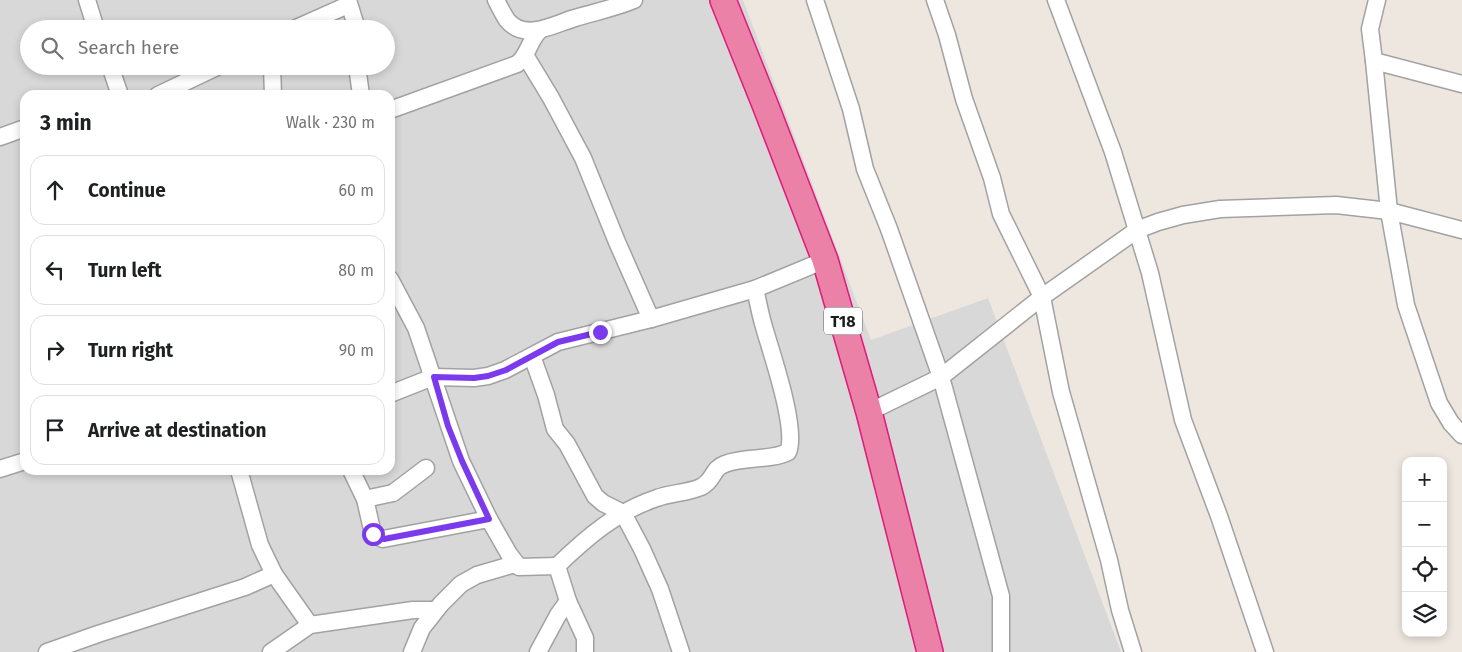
<!DOCTYPE html>
<html lang="en">
<head>
<meta charset="utf-8">
<style>
  :root { --surface:#fff; --page:#f6f6f6; --text:#202124; --muted:#757577; --line:#e0e0e0 }
  body { margin:0; font-family:"Fira Sans",sans-serif; background:var(--page); color:var(--text) }
  .controls { position:absolute; right:15px; bottom:15px; display:grid; overflow:hidden; border-radius:10px; box-shadow:0 2px 8px #0003 }
  .controls button { width:45px; height:45px; display:grid; place-items:center; padding:0; border:0; border-bottom:1px solid var(--line); background:var(--surface); color:var(--text); font:25px sans-serif }
  .stop { position:absolute; width:15px; height:15px; margin:-11px; border:4px solid #7c3aed; border-radius:50%; background:#fff }
  .stop.end { background:#7c3aed; border-color:#fff; box-shadow:0 1px 5px #0008 }
  .list { margin:0; padding:0; list-style:none }
  h2 { display:flex; justify-content:space-between; align-items:center; height:65px; margin:0; padding:0 20px; font-size:21px }
  h2 small { font-size:16px; font-weight:400; color:var(--muted) }
  .list li { display:grid; grid-template-columns:32px 1fr auto; gap:15px; align-items:center; box-sizing:border-box; height:70px; margin:0 10px 10px; padding:0 10px; border:1px solid var(--line); border-radius:15px }
  .list b { display:block; font-size:19px; white-space:nowrap }
  .list em { font-size:16px; font-style:normal; color:var(--muted) }
  .icon { flex:none; width:28px; height:28px; fill:none; stroke:currentColor; stroke-width:2; stroke-linecap:round; stroke-linejoin:round }
  .map { position:relative; flex:none; width:1462px; height:652px; overflow:hidden }
  .search { position:absolute; background:var(--surface); box-shadow:0 2px 8px #0003; left:20px; top:20px; width:375px; height:55px; display:flex; align-items:center; gap:12px; box-sizing:border-box; padding:0 18px; border-radius:28px; color:var(--muted); font-size:19px }
  .panel { position:absolute; background:var(--surface); box-shadow:0 2px 8px #0003; left:20px; top:90px; width:375px; height:385px; border-radius:15px }
  .map>svg:first-child { display:block }
  .residential { fill:#d9d8d8; fill-rule:evenodd }
  .lines { fill:none; stroke-linecap:round; stroke-linejoin:round }
  .minor-casing { stroke:#a2a2a2; stroke-width:19 }
  .highway-casing { stroke:#e0197c; stroke-width:28 }
  .minor { stroke:#fff; stroke-width:16 }
  .highway { stroke:#eb81a6; stroke-width:25 }
  .route { stroke:#7c3aed; stroke-width:6 }
  .labels { text-anchor:middle; stroke-width:4; stroke-linejoin:round; paint-order:stroke }
  .shield { fill:#fff; stroke:#5f5f5f; stroke-width:1 }
  .shield-label { font-size:16px; font-weight:bold; fill:#1b1b1b }
</style>
</head>
<body>
<div class="map">
<svg width="1462" height="652" viewBox="0 0 1462 652">
  <rect width="100%" height="100%" fill="#eee7e0"/>
  <path class="residential" d="M0,0H743L871,340L988,298L1121,652H0ZM29,29H386V66H29ZM25,95H390V470H25Z"/>
  <g class="lines">
    <defs>
      <g id="minor">
        <polyline points="87,0 96,29"/>
        <polyline points="348,0 357,29"/>
        <path d="M496,0C499,6 503,14 507,20C525,42 554,24 575,18C595,12 615,8 634,0"/>
        <polyline points="815,0 851,109 865,169 889,229 941,377 1001,596 1001,652"/>
        <polyline points="935,0 947,35 964,99 992,178 1001,214 1042,297 1061,392 1109,560 1120,610 1133,652"/>
        <polyline points="1056,0 1113,152 1150,273 1183,420 1219,516 1265,652"/>
        <polyline points="1377,0 1370,29 1374,61 1389,211 1406,305 1439,403 1451,423 1462,435"/>
        <polyline points="294,29 348,5"/>
        <polyline points="525,55 551,98 583,158 617,242 651,319"/>
        <polyline points="1374,61 1462,84"/>
        <polyline points="110,66 120,95"/>
        <polyline points="272,66 273,95"/>
        <polyline points="357,66 361,95"/>
        <polyline points="158,95 219,66"/>
        <path d="M390,110L517,64C528,56 529,41 539,31"/>
        <polyline points="0,137 25,128"/>
        <polyline points="390,279 416,328 461,461 489,519 509,554 519,567 557,566 568,601 585,638 585,652"/>
        <polyline points="532,356 546,395 555,429 567,444 595,496 603,503 623,513 642,549 660,589 681,652"/>
        <polyline points="390,394 433,377 474,378 488,376 505,370 558,342 651,319 755,289 825,260"/>
        <polyline points="869,412 941,377 1042,297 1137,230 1158,222 1183,215 1220,209 1336,205 1389,211 1462,230"/>
        <polyline points="0,469 25,461"/>
        <polyline points="239,470 260,545 274,574 310,625"/>
        <polyline points="351,470 365,499 373,534 383,539 489,519"/>
        <polyline points="365,499 393,493 426,468"/>
        <path d="M557,566C586,538 617,511 657,498C671,493 687,493 701,487C715,480 711,469 725,464C744,456 770,461 788,452C798,429 771,352 764,327C760,314 758,301 755,289"/>
        <polyline points="47,652 98,634 245,587 274,574"/>
        <polyline points="271,652 310,625 413,610 436,610"/>
        <polyline points="412,652 422,628 441,604 461,584 477,575 515,564"/>
        <polyline points="538,652 558,615 568,601"/>
      </g>
      <polyline id="highway" points="723,0 766,107 825,260 869,412 930,652"/>
    </defs>
    <use href="#minor" class="minor-casing"/>
    <use href="#highway" class="highway-casing"/>
    <use href="#minor" class="minor"/>
    <use href="#highway" class="highway"/>
  </g>
  <g class="lines">
    <polyline class="route" points="373,534 384,539 489,519 462,461 448,426 434,377 474,378 488,376 506,370 558,342 600,332"/>
  </g>
  <g class="labels">
    <rect class="shield" x="824" y="307.5" width="38" height="27" rx="4"/>
    <g class="shield-label">
      <text x="843" y="327">T18</text>
    </g>
  </g>
</svg>
<div class="controls">
<button>+</button>
<button>−</button>
<button><svg class="icon" aria-label="locate" viewBox="0 0 24 24"><circle cx="12" cy="12" r="6"/><path d="M12 2v4M12 18v4M2 12h4M18 12h4"/></svg></button>
<button><svg class="icon" aria-label="layers" viewBox="0 0 24 24"><path d="M12 4l9 5-9 5-9-5zM3 14l9 5 9-5"/></svg></button>
</div>
<div class="stop" style="left:373px;top:534px"></div>
<div class="stop end" style="left:600px;top:332px"></div>
<div class="search"><svg class="icon" aria-label="search" viewBox="0 0 24 24"><circle cx="10" cy="10" r="6"/><path d="M15 15l6 6"/></svg>Search here</div>
<section class="panel">
<h2>3 min<small>Walk · 230 m</small></h2>
<ul class="list">
<li><svg class="icon" aria-label="ahead" viewBox="0 0 24 24"><path d="M12 20V5M6 11l6-6 6 6"/></svg><div><b>Continue</b></div><em>60 m</em></li>
<li><svg class="icon" aria-label="left" viewBox="0 0 24 24"><path d="M17 20v-9H6M10 6l-5 5 5 5"/></svg><div><b>Turn left</b></div><em>80 m</em></li>
<li><svg class="icon" aria-label="right" viewBox="0 0 24 24"><path d="M7 20v-9h11M14 6l5 5-5 5"/></svg><div><b>Turn right</b></div><em>90 m</em></li>
<li><svg class="icon" aria-label="arrive" viewBox="0 0 24 24"><path d="M6 21V4h12l-3 4 3 4H6"/></svg><div><b>Arrive at destination</b></div></li>
</ul>
</section>
</div>
</body>
</html>
